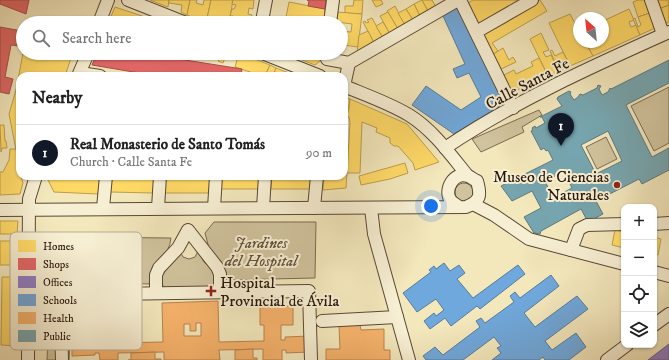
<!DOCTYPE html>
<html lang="en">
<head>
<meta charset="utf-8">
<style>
  :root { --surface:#fff; --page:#f2f2f2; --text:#222; --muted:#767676; --line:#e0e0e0; --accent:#111827 }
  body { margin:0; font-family:"IM FELL DW Pica",serif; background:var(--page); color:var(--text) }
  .controls { position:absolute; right:12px; bottom:12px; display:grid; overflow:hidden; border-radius:8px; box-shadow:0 1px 3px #0004 }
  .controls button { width:36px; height:36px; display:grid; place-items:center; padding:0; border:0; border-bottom:1px solid var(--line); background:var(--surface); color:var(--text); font:20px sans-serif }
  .compass { position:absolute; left:573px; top:12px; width:36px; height:36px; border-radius:50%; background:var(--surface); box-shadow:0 1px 3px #0004; rotate:333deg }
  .you { position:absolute; left:431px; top:206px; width:14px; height:14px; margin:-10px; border:3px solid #fff; border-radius:50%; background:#1a73e8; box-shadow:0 0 0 6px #1a73e833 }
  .badge { display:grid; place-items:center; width:26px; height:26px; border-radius:50%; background:var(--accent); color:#fff; font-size:13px; font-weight:700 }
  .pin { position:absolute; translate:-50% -33px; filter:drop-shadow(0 1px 2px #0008) }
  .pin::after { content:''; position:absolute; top:21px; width:14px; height:12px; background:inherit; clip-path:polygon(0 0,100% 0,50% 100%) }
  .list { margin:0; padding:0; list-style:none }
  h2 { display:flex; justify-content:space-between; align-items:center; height:52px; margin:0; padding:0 16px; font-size:17px }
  h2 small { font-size:13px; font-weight:400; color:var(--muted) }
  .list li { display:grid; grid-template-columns:26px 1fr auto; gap:12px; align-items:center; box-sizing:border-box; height:56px; padding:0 16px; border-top:1px solid var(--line) }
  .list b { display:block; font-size:15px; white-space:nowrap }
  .list p { margin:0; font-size:13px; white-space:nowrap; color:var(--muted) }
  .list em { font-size:13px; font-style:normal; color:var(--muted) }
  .icon { flex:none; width:22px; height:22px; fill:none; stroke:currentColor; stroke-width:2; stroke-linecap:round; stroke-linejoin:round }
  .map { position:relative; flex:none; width:669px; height:360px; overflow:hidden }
  .search { position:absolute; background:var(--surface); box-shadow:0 1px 3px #0004; left:16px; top:16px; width:332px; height:44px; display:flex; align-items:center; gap:10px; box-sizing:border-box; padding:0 14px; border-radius:22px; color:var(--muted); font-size:15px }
  .panel { position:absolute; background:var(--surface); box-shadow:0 1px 3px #0004; left:16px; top:72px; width:332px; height:108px; border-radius:12px }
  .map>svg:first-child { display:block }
  .green { fill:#d0c39d; stroke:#7a6c52 }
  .homes { fill:#ffd966; stroke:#bd9e4a }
  .shops { fill:#e06666; stroke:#a84d4a }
  .offices { fill:#8e7cc3; stroke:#6e5d8b }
  .schools { fill:#6fa8dc; stroke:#587c9c }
  .health { fill:#f6b26b; stroke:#b7834d; fill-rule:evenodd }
  .public { fill:#76a5af; stroke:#5d7a7d; fill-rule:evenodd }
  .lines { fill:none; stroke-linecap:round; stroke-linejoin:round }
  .minor-casing { stroke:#584935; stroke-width:14 }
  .minor { stroke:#f7efd3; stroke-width:12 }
  .poi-dot { fill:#8f2418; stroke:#f7efd3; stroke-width:1.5 }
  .labels { text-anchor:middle; stroke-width:4; stroke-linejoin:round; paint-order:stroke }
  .street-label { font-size:16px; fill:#241408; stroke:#f7efd3 }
  .poi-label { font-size:16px; fill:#241408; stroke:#f7efd3; text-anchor:end }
  .park-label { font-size:16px; font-style:italic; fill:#60513c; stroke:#f7efd3 }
  .key { fill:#f7efd3; stroke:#b8ad96; stroke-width:1 }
  .key-label { font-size:11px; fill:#241408 }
</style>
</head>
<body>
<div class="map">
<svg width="669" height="360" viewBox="0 0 669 360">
  <rect width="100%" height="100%" fill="#f3e7bc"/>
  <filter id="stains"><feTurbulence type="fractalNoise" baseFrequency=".005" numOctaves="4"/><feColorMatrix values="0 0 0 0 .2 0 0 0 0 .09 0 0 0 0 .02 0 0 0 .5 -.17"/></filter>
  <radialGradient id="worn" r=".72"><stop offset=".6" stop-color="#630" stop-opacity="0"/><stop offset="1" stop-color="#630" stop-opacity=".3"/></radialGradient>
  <g class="green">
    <polygon points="669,87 669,143 654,151 631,106"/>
    <polygon points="539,110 542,115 522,127 524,132 481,152 472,139"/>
    <polygon points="606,137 617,159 597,169 586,147"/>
    <circle cx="464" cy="192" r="9"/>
    <polygon points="214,222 316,222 315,278 226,280 221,261 210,252 205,233"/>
    <path d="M70,237L171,238C170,256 151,266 149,284L73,282Z"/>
    <path d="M180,251L183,257L189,259L195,257L198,251L204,262L214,271L216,275L214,288L167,290C154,279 166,271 173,263C176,259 178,255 180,251Z"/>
    <polygon points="49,312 81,313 70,340 69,360 47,360"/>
  </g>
  <g class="homes">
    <polygon points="150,0 169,0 168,7"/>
    <polygon points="169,0 190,0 187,15 181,12 182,5 169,3"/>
    <polygon points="190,0 197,0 196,3 203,5 204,0 211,0 206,23 187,15"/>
    <polygon points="211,0 233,0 229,23 206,23"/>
    <polygon points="233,0 254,0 253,9 249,8 248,14 252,15 250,21 245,20 245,23 229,23 229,20 232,20 233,16 230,16 232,9 234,9 236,5 232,4"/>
    <polygon points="354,0 363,0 362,14 345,13 345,6 353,6"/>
    <polygon points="372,0 381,0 383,4 376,7"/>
    <polygon points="422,0 428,11 420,16 414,4"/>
    <polygon points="422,0 432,0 436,7 428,11"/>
    <polygon points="473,0 516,0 518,4 479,26 468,3"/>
    <polygon points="540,0 547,11 492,43 498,51 492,55 482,34"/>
    <polygon points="638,0 645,0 650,13 638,17 633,2"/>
    <polygon points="656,0 668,0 669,5 659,9"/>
    <polygon points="289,2 325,9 324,23 286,17"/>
    <polygon points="414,4 420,16 413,20 406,9"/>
    <polygon points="669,5 669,22 664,24 659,9"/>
    <polygon points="395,6 405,25 398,29 387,11"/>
    <polygon points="115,7 142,16 139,23 124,23 121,22 120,23 108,23"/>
    <polygon points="406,9 413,20 405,25 398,13"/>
    <polygon points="629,9 634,20 629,22 631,27 636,25 640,35 593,56 588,47 591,45 590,42 603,42 603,21"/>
    <polygon points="338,12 362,14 358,47 343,45 341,47 341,31 351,32 352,24 337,22"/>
    <polygon points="388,12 398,29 390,34 380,16"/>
    <polygon points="650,13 655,28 640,35 633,19 635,18 638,27 641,25 638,17"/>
    <polygon points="570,14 579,31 579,42 585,42 593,56 570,66 549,23"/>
    <polygon points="142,16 159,23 139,23"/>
    <polygon points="372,18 383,38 374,43 363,22 365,21 366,23 369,22 367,20"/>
    <polygon points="383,22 390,34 383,38 376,26"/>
    <polygon points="368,31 374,43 357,53 359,35"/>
    <polygon points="541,33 549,50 543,52 546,57 551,55 559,71 548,76 530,39"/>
    <polygon points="503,48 509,60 513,57 516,62 499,70 492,55"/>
    <polygon points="552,50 555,56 563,52 570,66 559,71 550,51"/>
    <polygon points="23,53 35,53 71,58 65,76 20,76 20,91 16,90"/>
    <polygon points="201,53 227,53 223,63 218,61 220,57 214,55 212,59 200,55"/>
    <polygon points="239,53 270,65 265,76 262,76 235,67"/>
    <polygon points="293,53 321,53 320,61 315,65 292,56"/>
    <polygon points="539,58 548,76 515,91 508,89 502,76 514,70 516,74 533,66 531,62"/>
    <polygon points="270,65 276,68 273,76 265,76"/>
    <polygon points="276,68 297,76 273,76"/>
    <polygon points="16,90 20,91 20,170 9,114"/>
    <polygon points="344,96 350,99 349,108 347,112 344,111"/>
    <polygon points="350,99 407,124 439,162 415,170 413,163 398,146 394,146 390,143 390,138 376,132 377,128 362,122 360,173 347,173 350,122 349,117 347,115 349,108"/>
    <polygon points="0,125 4,125 5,141 6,141 7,148 2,148 1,152"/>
    <polygon points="10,149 16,149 20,176 21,176 23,183 20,194 0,195 0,172 3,172 9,160"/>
    <polygon points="405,163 408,173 390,179 361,185 359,176"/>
    <polygon points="344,173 347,173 346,188 323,190 324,176 344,176"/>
    <polygon points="49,176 100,176 98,194 54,192 48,180"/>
    <polygon points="112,176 154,176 153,193 110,192"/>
    <polygon points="166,176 210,176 209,193 165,193"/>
    <polygon points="221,176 236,176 235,177 245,178 245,176 260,176 259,189 220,189"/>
    <polygon points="272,176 311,176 310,189 271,189"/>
    <polygon points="0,221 18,221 17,234 0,234"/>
    <polygon points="615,230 624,232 624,248 612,245"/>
    <polygon points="654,237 661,239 658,255 654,254"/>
    <polygon points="0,241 17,241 18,265 0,265"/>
    <polygon points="2,277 18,277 17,346 1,345"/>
  </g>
  <g class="shops">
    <polygon points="0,0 29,0 26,14 0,4"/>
    <polygon points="307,0 326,0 325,9 308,6 309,1"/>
    <polygon points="0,27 22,31 19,46 11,45 5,77 13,79 9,94 0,92"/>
    <polygon points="97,53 141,53 242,69 241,76 157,76 92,65"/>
  </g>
  <polygon class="offices" points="669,344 669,360 648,360"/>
  <g class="schools">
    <polygon points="458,7 504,104 454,134 412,105 426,86 461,110 481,97 469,73 457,78 453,69 465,64 443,16"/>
    <polygon points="444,263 450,271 459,265 465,273 457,279 473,298 518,265 525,274 480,309 477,306 451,326 445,318 430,329 424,321 434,313 436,316 444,310 436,299 417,312 403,293 431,272 429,270 434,266 436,269"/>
    <polygon points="551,275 559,286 524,313 535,327 577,296 588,309 545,341 552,350 576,333 586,347 569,360 545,360 543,357 539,360 492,360 501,353 497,348 501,346 494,337 463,360 426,360 423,356 435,347 443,355 480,327 476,321 481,318 485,323 514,302 510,296 515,292 520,298"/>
  </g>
  <g class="health">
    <path d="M218,301L219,342L264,341V325H260V307L293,306V325H281V340H285V337L309,336V352L286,353V350H282V360H263V349L219,350L220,360H164V352L118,353V360H100L99,353H95V355L72,356V341H94V343H99V329H86V310L119,309V327H117V343L163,342L162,303ZM196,323H201V336H184V324H190V331H196Z"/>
    <polygon points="360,325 361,330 384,329 384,350 390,350 390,360 326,360 326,349 340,349 339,326"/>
    <polygon points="253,349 253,358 257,358 257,360 235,360 235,350"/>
    <polygon points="155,352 155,359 161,359 161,360 128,360 131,360 131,353"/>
  </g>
  <path class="public" d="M669,60V83L626,105L652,157L669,148V170L642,184L639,179L596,201L603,214L588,222L581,209L541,231L540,234L534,233L524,217L541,208L532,191L512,201L501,186L553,160L548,150L546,151L544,148L541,150L531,131L533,130L532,128L535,126L536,128L545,123L542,117H540L562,106L557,99L558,97L569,91L571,92L570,94L574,100L578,97L580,94L583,95L597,88L598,85L601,86L599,89L602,95L608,92L610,88L611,89ZM608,131L622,161L596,174L581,145ZM564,172L572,188L553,198L545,181Z"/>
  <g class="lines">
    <defs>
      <g id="minor">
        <polyline points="128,0 186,23"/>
        <polyline points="460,0 513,108"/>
        <polyline points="651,0 663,34"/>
        <polyline points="262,21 266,0"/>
        <polyline points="99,23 108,0"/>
        <polyline points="330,23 333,0"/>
        <polyline points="476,32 532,0"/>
        <polyline points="262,53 320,76"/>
        <polyline points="327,59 349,63 458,0"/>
        <polyline points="80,73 100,76"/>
        <polyline points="78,76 88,53"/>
        <path d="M344,86C366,95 389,103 409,115C433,130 450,154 467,175"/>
        <polyline points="344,86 349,63"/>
        <path d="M445,148C515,101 593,66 669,32"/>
        <polyline points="473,204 494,215 529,239 624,264"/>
        <polyline points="103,208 106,176"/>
        <polyline points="158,208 160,176"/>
        <polyline points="214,208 216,176"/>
        <polyline points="263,208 265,176"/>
        <polyline points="314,208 317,176"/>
        <polyline points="371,208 374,234 409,360"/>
        <path d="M0,210L466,207C481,201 481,195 477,181C474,180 471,177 468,176C454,171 443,190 451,201C453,203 457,205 459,207"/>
        <polyline points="654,224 669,223"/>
        <polyline points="571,250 579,229 587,225 624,224"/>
        <polyline points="654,272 669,276"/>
        <polyline points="156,293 156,275 159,268 178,248 188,230 217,267 220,274 220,291"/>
        <polyline points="48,295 309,291 311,360"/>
        <polyline points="322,321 397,317"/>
        <polyline points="654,325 669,314"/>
        <polyline points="28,360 29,199 36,176"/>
        <polyline points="62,360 61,325 77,294"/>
        <polyline points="607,360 627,345"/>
      </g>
    </defs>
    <use href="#minor" class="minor-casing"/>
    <use href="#minor" class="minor"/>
  </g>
  <g class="poi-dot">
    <circle cx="617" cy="185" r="4"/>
    <path d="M209 285h4v4h4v4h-4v4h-4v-4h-4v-4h4z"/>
  </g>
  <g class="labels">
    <g class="street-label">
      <text transform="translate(527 83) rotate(-28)" y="6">Calle Santa Fe</text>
    </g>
    <g class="poi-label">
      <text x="609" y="182">Museo de Ciencias<tspan x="609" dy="18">Naturales</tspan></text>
      <text x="220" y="288" text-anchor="start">Hospital<tspan x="220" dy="18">Provincial de Ávila</tspan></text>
    </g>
    <g class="park-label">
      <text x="261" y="248">Jardines<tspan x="261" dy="18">del Hospital</tspan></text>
    </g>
  </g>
  <rect x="10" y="232" width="132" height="118" rx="6" class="key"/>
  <rect x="18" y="240" width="18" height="12" fill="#ffd966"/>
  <rect x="18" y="258" width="18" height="12" fill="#e06666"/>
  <rect x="18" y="276" width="18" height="12" fill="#8e7cc3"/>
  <rect x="18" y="294" width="18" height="12" fill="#6fa8dc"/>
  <rect x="18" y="312" width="18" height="12" fill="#f6b26b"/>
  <rect x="18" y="330" width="18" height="12" fill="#76a5af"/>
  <g class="key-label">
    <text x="43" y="250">Homes</text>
    <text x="43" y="268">Shops</text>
    <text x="43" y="286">Offices</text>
    <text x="43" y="304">Schools</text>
    <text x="43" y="322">Health</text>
    <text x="43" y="340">Public</text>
  </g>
  <rect width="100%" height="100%" filter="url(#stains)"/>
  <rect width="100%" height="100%" fill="url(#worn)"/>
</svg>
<div class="controls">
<button>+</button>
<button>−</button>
<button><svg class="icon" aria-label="locate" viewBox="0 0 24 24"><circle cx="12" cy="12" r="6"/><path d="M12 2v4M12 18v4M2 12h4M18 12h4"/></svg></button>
<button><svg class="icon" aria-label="layers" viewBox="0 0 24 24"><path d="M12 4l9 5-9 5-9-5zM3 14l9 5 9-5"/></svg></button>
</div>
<svg class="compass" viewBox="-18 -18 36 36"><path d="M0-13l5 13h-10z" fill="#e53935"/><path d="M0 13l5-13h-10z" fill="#767676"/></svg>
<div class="you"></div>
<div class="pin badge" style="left:561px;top:146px">1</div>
<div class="search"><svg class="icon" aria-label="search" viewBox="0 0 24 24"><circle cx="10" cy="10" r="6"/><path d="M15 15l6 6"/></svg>Search here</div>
<section class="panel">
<h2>Nearby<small></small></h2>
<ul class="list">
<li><span class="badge">1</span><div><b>Real Monasterio de Santo Tomás</b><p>Church · Calle Santa Fe</p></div><em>90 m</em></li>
</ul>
</section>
</div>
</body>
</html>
